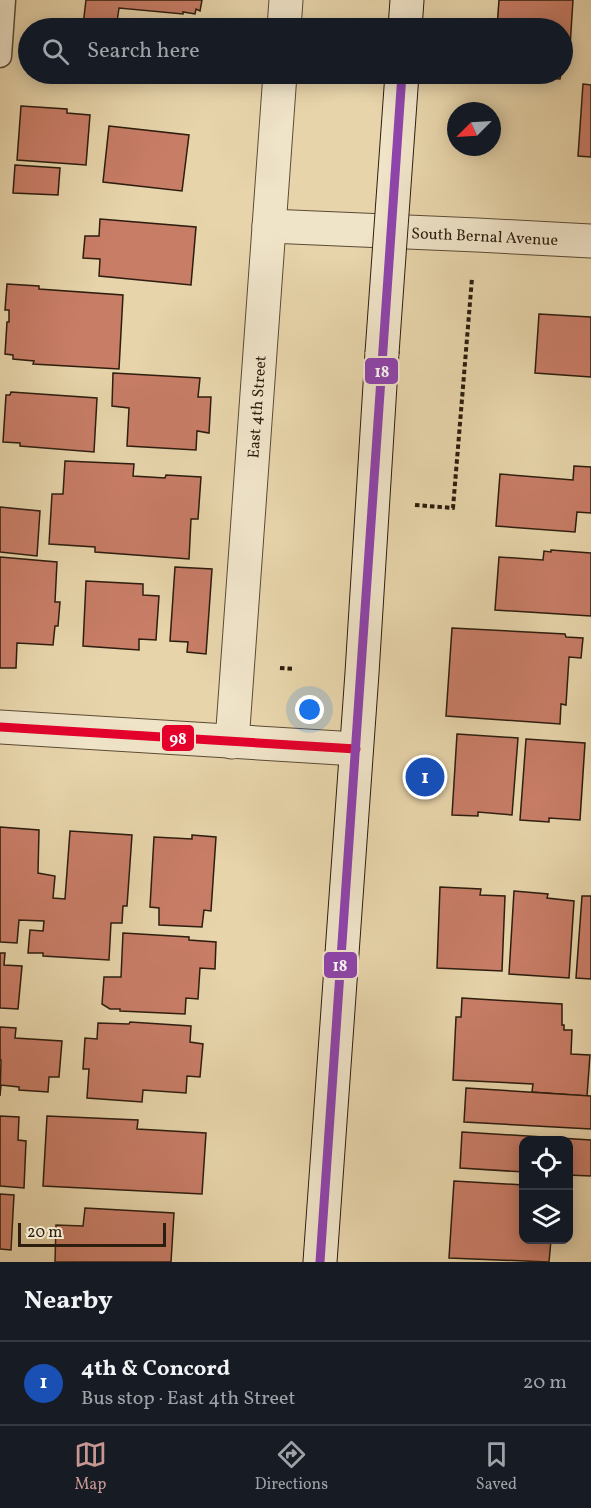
<!DOCTYPE html>
<html lang="en">
<head>
<meta charset="utf-8">
<style>
  :root { --surface:#171b24; --page:#20242c; --text:#f1f3f6; --muted:#9ea1a6; --line:#363941; --accent:#c59692 }
  body { margin:0; font-family:Vollkorn,serif; background:var(--page); color:var(--text) }
  .controls { position:absolute; right:18px; bottom:18px; display:grid; overflow:hidden; border-radius:12px; box-shadow:0 3px 15px #0003 }
  .controls button { width:54px; height:54px; display:grid; place-items:center; padding:0; border:0; border-bottom:2px solid var(--line); background:var(--surface); color:var(--text); font:30px sans-serif }
  .compass { position:absolute; left:447px; top:102px; width:54px; height:54px; border-radius:50%; background:var(--surface); box-shadow:0 3px 15px #0003; rotate:246deg }
  .scale { position:absolute; left:18px; bottom:15px; width:148px; box-sizing:border-box; padding-left:6px; border:3px solid #2c1d0e; border-top:0; font-size:16px; line-height:21px; white-space:nowrap; color:#2c1d0e; -webkit-text-stroke:4px #efe3c8; paint-order:stroke }
  .you { position:absolute; left:310px; top:710px; width:21px; height:21px; margin:-15px; border:4px solid #fff; border-radius:50%; background:#1a73e8; box-shadow:0 0 0 9px #1a73e833 }
  .badge { display:grid; place-items:center; width:39px; height:39px; border-radius:50%; background:var(--accent); color:#fff; font-size:20px; font-weight:700 }
  .pin { position:absolute; translate:-50% -50%; border:3px solid #fff; box-shadow:0 2px 6px #0006 }
  .list { margin:0; padding:0; list-style:none }
  h2 { display:flex; justify-content:space-between; align-items:center; height:78px; margin:0; padding:0 24px; font-size:26px }
  h2 small { font-size:20px; font-weight:400; color:var(--muted) }
  .list li { display:grid; grid-template-columns:39px 1fr auto; gap:18px; align-items:center; box-sizing:border-box; height:84px; padding:0 24px; border-top:2px solid var(--line) }
  .list b { display:block; font-size:22px; white-space:nowrap }
  .list p { margin:0; font-size:20px; white-space:nowrap; color:var(--muted) }
  .list em { font-size:20px; font-style:normal; color:var(--muted) }
  .icon { flex:none; width:33px; height:33px; fill:none; stroke:currentColor; stroke-width:2; stroke-linecap:round; stroke-linejoin:round }
  .map { position:relative; flex:none; width:591px; height:1262px; overflow:hidden }
  .search { position:absolute; background:var(--surface); box-shadow:0 3px 15px #0003; left:18px; right:18px; top:18px; height:66px; display:flex; align-items:center; gap:15px; box-sizing:border-box; padding:0 21px; border-radius:33px; color:var(--muted); font-size:22px }
  .sheet { height:162px; background:var(--surface) }
  nav { display:flex; justify-content:space-around; align-items:center; box-sizing:border-box; height:84px; border-top:2px solid var(--line); background:var(--surface); font-size:16px; color:var(--muted) }
  nav a { display:grid; justify-items:center; gap:3px }
  nav .on { color:var(--accent) }
  .map>svg:first-child { display:block }
  .building { fill:#c87d67; stroke:#2c1d0e; stroke-width:1.5 }
  .lines { fill:none; stroke-linecap:round; stroke-linejoin:round }
  .service-casing { stroke:#5b4b35; stroke-width:25 }
  .minor-casing { stroke:#5b4b35; stroke-width:35 }
  .secondary-casing { stroke:#2c1d0e; stroke-width:35 }
  .path { stroke:#2c1d0e; stroke-width:4; stroke-dasharray:4.5 3; stroke-linecap:butt }
  .service { stroke:#efe3c8; stroke-width:22 }
  .minor { stroke:#efe3c8; stroke-width:33 }
  .secondary { stroke:#efe3c8; stroke-width:33 }
  .secondary-bridge-casing { stroke:#2c1d0e; stroke-width:35; stroke-linecap:butt }
  .secondary-bridge { stroke:#efe3c8; stroke-width:33 }
  .bus-1-casing { stroke:#efe3c8; stroke-width:14 }
  .bus-2-casing { stroke:#efe3c8; stroke-width:14 }
  .bus-1 { stroke:#e4002b; stroke-width:9 }
  .bus-2 { stroke:#8e44ad; stroke-width:9 }
  .labels { text-anchor:middle; stroke-width:4.5; stroke-linejoin:round; paint-order:stroke }
  .street-label { font-size:16px; fill:#2c1d0e; stroke:#efe3c8 }
  .line-badge { stroke:#efe3c8; stroke-width:2 }
  .badge-label { font-size:16px; text-anchor:middle; font-weight:bold; fill:#fff }
</style>
</head>
<body>
<div class="map">
<svg width="591" height="1262" viewBox="0 0 591 1262">
  <rect width="100%" height="100%" fill="#e7d4aa"/>
  <filter id="stains"><feTurbulence type="fractalNoise" baseFrequency=".00333" numOctaves="4"/><feColorMatrix values="0 0 0 0 .2 0 0 0 0 .09 0 0 0 0 .02 0 0 0 .5 -.17"/></filter>
  <radialGradient id="worn" r=".72"><stop offset=".6" stop-color="#630" stop-opacity="0"/><stop offset="1" stop-color="#630" stop-opacity=".3"/></radialGradient>
  <g class="building">
    <polygon points="86,0 202,0 200,11 196,9 195,14 183,12 183,14 119,8 117,22 96,19 96,26 83,25"/>
    <polygon points="499,0 573,0 569,63 562,63 562,28 497,28"/>
    <polygon points="502,74 561,74 560,79 502,75"/>
    <polygon points="583,84 591,85 591,157 578,156"/>
    <polygon points="21,106 67,109 67,113 90,115 86,165 17,160"/>
    <polygon points="109,126 189,135 182,191 103,182"/>
    <polygon points="15,165 60,168 58,195 13,193"/>
    <polygon points="100,219 196,227 191,285 99,276 100,259 83,258 85,236 99,236"/>
    <polygon points="7,284 39,286 39,289 123,295 119,369 33,364 34,361 13,359 13,355 5,354 7,322 9,322 9,310 5,310"/>
    <polygon points="539,314 591,317 591,377 535,373"/>
    <polygon points="113,373 200,378 198,397 211,397 209,433 197,431 196,450 127,446 129,408 112,406"/>
    <polygon points="11,392 97,398 94,452 20,446 20,443 3,442 6,395 10,395"/>
    <polygon points="65,461 134,464 133,476 165,478 166,475 201,477 198,519 191,519 189,559 95,552 95,547 49,544 52,494 63,494"/>
    <polygon points="574,466 591,467 591,513 577,512 575,532 496,526 500,474 573,480"/>
    <polygon points="0,507 40,511 37,556 0,552"/>
    <polygon points="551,550 591,553 591,616 495,610 499,557 543,560 544,551 551,552"/>
    <polygon points="0,557 57,562 55,602 60,602 58,626 55,626 53,645 17,643 16,668 0,668"/>
    <polygon points="175,567 212,569 206,654 187,652 188,642 170,641"/>
    <polygon points="86,581 143,584 143,595 159,596 156,640 139,639 139,650 83,646"/>
    <polygon points="452,628 565,634 566,637 583,638 581,658 569,657 566,705 561,704 560,724 446,716"/>
    <polygon points="457,734 518,738 512,815 478,812 478,816 452,815"/>
    <polygon points="526,739 585,743 580,820 549,818 549,822 520,820"/>
    <polygon points="0,827 39,830 38,873 55,876 53,898 65,899 70,831 132,835 127,906 123,906 122,923 111,923 109,960 43,956 43,953 28,953 30,930 43,931 44,921 19,920 17,943 0,942"/>
    <polygon points="192,835 216,837 211,911 204,910 202,927 159,925 159,908 150,907 154,837 192,839"/>
    <polygon points="440,887 481,889 480,895 505,896 502,971 437,968"/>
    <polygon points="514,891 548,894 547,898 574,901 569,978 509,974"/>
    <polygon points="582,896 591,896 591,979 576,978"/>
    <polygon points="123,933 189,937 189,940 216,942 215,969 200,968 198,999 186,998 185,1014 120,1011 120,1009 110,1009 102,1004 104,977 121,977"/>
    <polygon points="0,953 5,953 4,965 22,966 18,1009 0,1008"/>
    <polygon points="462,998 562,1004 562,1025 564,1025 564,1030 572,1030 571,1054 590,1055 587,1096 532,1092 533,1084 453,1080 456,1017 461,1017"/>
    <polygon points="130,1022 191,1026 190,1042 203,1044 200,1077 187,1076 186,1093 143,1090 142,1102 87,1098 89,1069 83,1069 85,1038 97,1039 98,1023 129,1024"/>
    <polygon points="0,1027 16,1028 15,1038 62,1041 59,1077 49,1077 48,1092 19,1090 19,1087 1,1085 0,1096 1,1060 0,1060"/>
    <polygon points="466,1088 591,1096 591,1129 464,1122"/>
    <polygon points="0,1116 19,1117 18,1140 26,1141 24,1188 0,1186"/>
    <polygon points="47,1116 138,1120 137,1129 206,1133 202,1194 43,1186"/>
    <polygon points="462,1132 591,1140 591,1176 568,1175 568,1140 524,1140 524,1172 460,1168"/>
    <polygon points="454,1181 524,1185 524,1240 551,1240 549,1262 449,1258"/>
    <polygon points="0,1194 14,1195 11,1250 0,1249"/>
    <polygon points="85,1208 174,1213 171,1262 55,1262 56,1225 83,1226"/>
  </g>
  <g class="lines">
    <defs>
      <polyline id="service" points="0,56 4,0"/>
      <g id="minor">
        <polyline points="284,28 286,0"/>
        <path id="s1" d="M269,226L477,235L591,241"/>
        <polyline points="0,727 356,749"/>
        <path id="s2" d="M232,742L280,74"/>
      </g>
      <g id="secondary">
        <polyline points="405,28 407,0"/>
        <polyline points="320,1262 362,673 382,353"/>
      </g>
    </defs>
    <use href="#service" class="service-casing"/>
    <use href="#minor" class="minor-casing"/>
    <use href="#secondary" class="secondary-casing"/>
    <g class="path">
      <polyline points="415,505 453,508 472,278"/>
      <polyline points="280,668 294,669"/>
    </g>
    <use href="#service" class="service"/>
    <use href="#minor" class="minor"/>
    <use href="#secondary" class="secondary"/>
    <defs>
      <polyline id="secondary-bridge" points="382,353 402,74"/>
    </defs>
    <use href="#secondary-bridge" class="secondary-bridge-casing"/>
    <use href="#secondary-bridge" class="secondary-bridge"/>
    <defs>
      <polyline id="bus-1" points="0,727 356,749"/>
      <polyline id="bus-2" points="320,1262 402,74"/>
    </defs>
    <use href="#bus-1" class="bus-1-casing"/>
    <use href="#bus-2" class="bus-2-casing"/>
    <use href="#bus-1" class="bus-1"/>
    <use href="#bus-2" class="bus-2"/>
  </g>
  <g class="labels">
    <g class="street-label">
      <text dy="6" stroke="none"><textPath href="#s1" startOffset="216">South Bernal Avenue</textPath></text>
      <text dy="6" stroke="none"><textPath href="#s2" startOffset="336">East 4th Street</textPath></text>
    </g>
  </g>
  <g class="line-badge">
    <rect x="364" y="357" width="35" height="28" rx="6" fill="#8e44ad"/>
    <rect x="161" y="724" width="34" height="28" rx="6" fill="#e4002b"/>
    <rect x="323" y="951" width="35" height="28" rx="6" fill="#8e44ad"/>
  </g>
  <g class="badge-label">
    <text x="382" y="377">18</text>
    <text x="178" y="744">98</text>
    <text x="340" y="971">18</text>
  </g>
  <rect width="100%" height="100%" filter="url(#stains)"/>
  <rect width="100%" height="100%" fill="url(#worn)"/>
</svg>
<div class="controls">
<button><svg class="icon" aria-label="locate" viewBox="0 0 24 24"><circle cx="12" cy="12" r="6"/><path d="M12 2v4M12 18v4M2 12h4M18 12h4"/></svg></button>
<button><svg class="icon" aria-label="layers" viewBox="0 0 24 24"><path d="M12 4l9 5-9 5-9-5zM3 14l9 5 9-5"/></svg></button>
</div>
<svg class="compass" viewBox="-18 -18 36 36"><path d="M0-13l5 13h-10z" fill="#e53935"/><path d="M0 13l5-13h-10z" fill="#9ea1a6"/></svg>
<div class="scale">20 m</div>
<div class="you"></div>
<div class="pin badge" style="left:425px;top:777px;background:#1a4fb4">1</div>
<div class="search"><svg class="icon" aria-label="search" viewBox="0 0 24 24"><circle cx="10" cy="10" r="6"/><path d="M15 15l6 6"/></svg>Search here</div>
</div>
<section class="sheet">
<h2>Nearby<small></small></h2>
<ul class="list">
<li><span class="badge" style="background:#1a4fb4">1</span><div><b>4th &amp; Concord</b><p>Bus stop · East 4th Street</p></div><em>20 m</em></li>
</ul>
</section>
<nav>
<a class="on"><svg class="icon" aria-label="map" viewBox="0 0 24 24"><path d="M3 6l6-2 6 2 6-2v14l-6 2-6-2-6 2zM9 4v14M15 6v14"/></svg>Map</a>
<a><svg class="icon" aria-label="directions" viewBox="0 0 24 24"><path d="M12 3l9 9-9 9-9-9zM9 14v-3h6M13 9l2 2-2 2"/></svg>Directions</a>
<a><svg class="icon" aria-label="saved" viewBox="0 0 24 24"><path d="M7 4h10v16l-5-4-5 4z"/></svg>Saved</a>
</nav>
</body>
</html>
